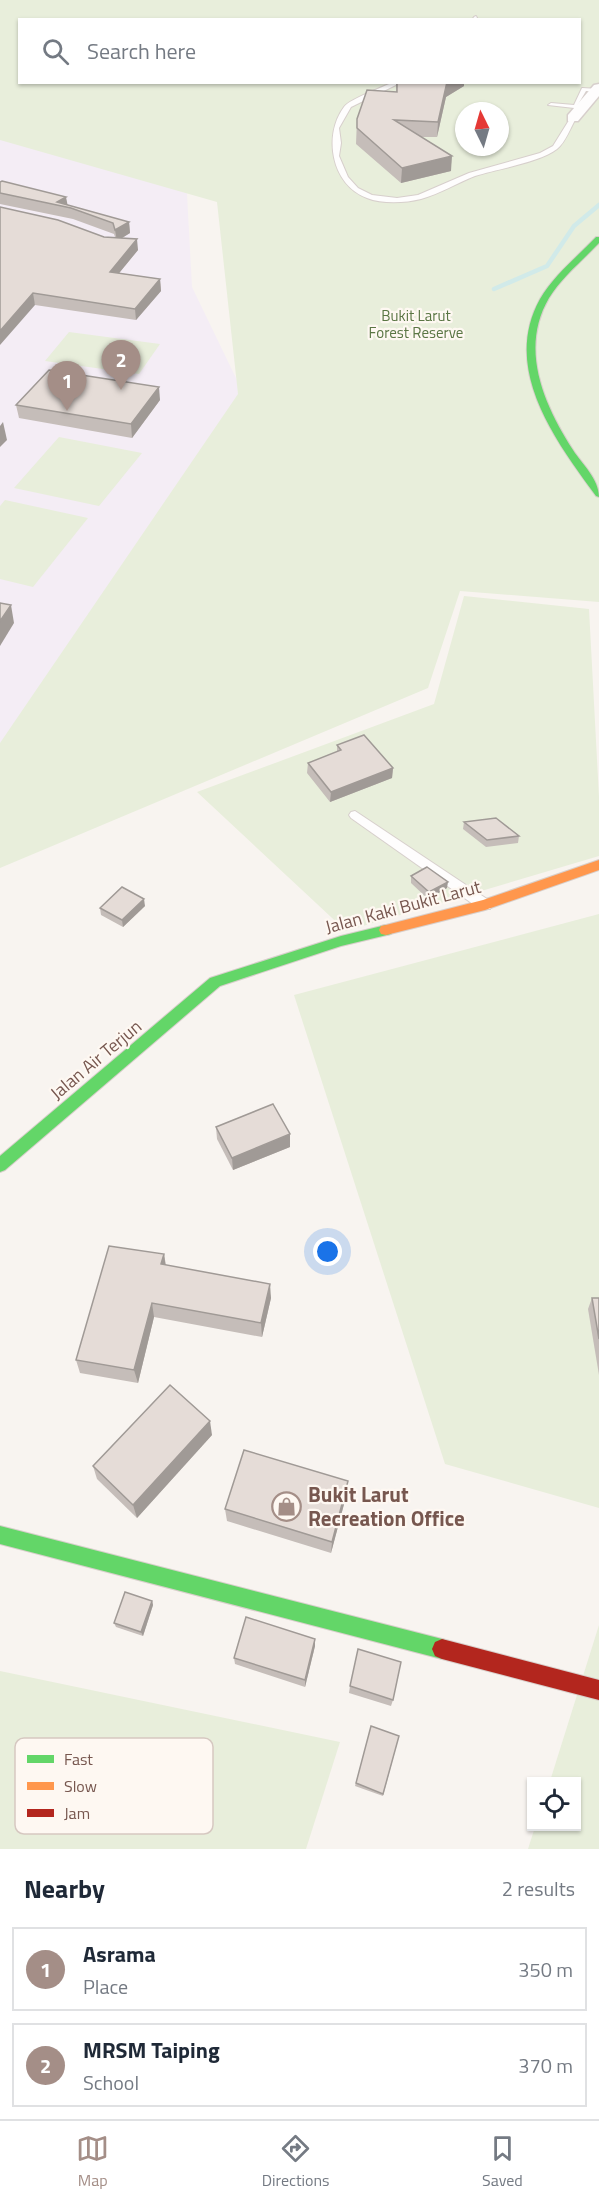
<!DOCTYPE html>
<html lang="en">
<head>
<meta charset="utf-8">
<style>
  :root { --surface:#fff; --page:#f2f2f3; --text:#1f2937; --muted:#747a83; --line:#e0e1e3; --accent:#a48e87 }
  body { margin:0; font-family:"Titillium Web",sans-serif; background:var(--page); color:var(--text) }
  .controls { position:absolute; right:18px; bottom:18px; display:grid; overflow:hidden; border-radius:0px; box-shadow:0 2px 4px #0004 }
  .controls button { width:54px; height:54px; display:grid; place-items:center; padding:0; border:0; border-bottom:2px solid var(--line); background:var(--surface); color:var(--text); font:30px sans-serif }
  .compass { position:absolute; left:455px; top:102px; width:54px; height:54px; border-radius:50%; background:var(--surface); box-shadow:0 2px 4px #0004; rotate:355deg }
  .you { position:absolute; left:328px; top:1252px; width:21px; height:21px; margin:-15px; border:4px solid #fff; border-radius:50%; background:#1a73e8; box-shadow:0 0 0 9px #1a73e833 }
  .badge { display:grid; place-items:center; width:39px; height:39px; border-radius:50%; background:var(--accent); color:#fff; font-size:20px; font-weight:700 }
  .pin { position:absolute; translate:-50% -50px; filter:drop-shadow(0 2px 3px #0008) }
  .pin::after { content:''; position:absolute; top:32px; width:21px; height:18px; background:inherit; clip-path:polygon(0 0,100% 0,50% 100%) }
  .list { margin:0; padding:0; list-style:none }
  h2 { display:flex; justify-content:space-between; align-items:center; height:78px; margin:0; padding:0 24px; font-size:26px }
  h2 small { font-size:20px; font-weight:400; color:var(--muted) }
  .list li { display:grid; grid-template-columns:39px 1fr auto; gap:18px; align-items:center; box-sizing:border-box; height:84px; margin:0 12px 12px; padding:0 12px; border:2px solid var(--line); border-radius:0px }
  .list b { display:block; font-size:22px; white-space:nowrap }
  .list p { margin:0; font-size:20px; white-space:nowrap; color:var(--muted) }
  .list em { font-size:20px; font-style:normal; color:var(--muted) }
  .icon { flex:none; width:33px; height:33px; fill:none; stroke:currentColor; stroke-width:2; stroke-linecap:round; stroke-linejoin:round }
  .map { position:relative; flex:none; width:599px; height:1849px; overflow:hidden }
  .search { position:absolute; background:var(--surface); box-shadow:0 2px 4px #0004; left:18px; right:18px; top:18px; height:66px; display:flex; align-items:center; gap:15px; box-sizing:border-box; padding:0 21px; border-radius:0px; color:var(--muted); font-size:22px }
  .sheet { height:270px; background:var(--surface) }
  nav { display:flex; justify-content:space-around; align-items:center; box-sizing:border-box; height:84px; border-top:2px solid var(--line); background:var(--surface); font-size:16px; color:var(--muted) }
  nav a { display:grid; justify-items:center; gap:3px }
  nav .on { color:var(--accent) }
  .map>svg:first-child { display:block }
  .education { fill:#f4edf5 }
  .green { fill:#e8eedb; fill-rule:evenodd }
  .lines { fill:none; stroke-linecap:round; stroke-linejoin:round }
  .stream { stroke:#d1eae9; stroke-width:4.5 }
  .lane-casing { stroke:#d7cfcc; stroke-width:2 }
  .street-casing { stroke:#d7cfcc; stroke-width:3 }
  .fast-casing { stroke:#d8cfcb; stroke-width:2 }
  .slow-casing { stroke:#d8cfcb; stroke-width:2 }
  .jam-casing { stroke:#d8cfcb; stroke-width:2 }
  .lane { fill:#fefdfd; fill-rule:evenodd }
  .street { fill:#fefdfd; fill-rule:evenodd }
  .fast { fill:#63d668; fill-rule:evenodd }
  .slow { fill:#ff974d; fill-rule:evenodd }
  .jam { fill:#b3261e; fill-rule:evenodd }
  .wall { fill:#c5bdb9 }
  .shaded-wall { fill:#a09a96 }
  .building { fill:#e5dcd7; stroke:#a09a96; stroke-width:1.5 }
  .labels { text-anchor:middle; stroke-width:4.5; stroke-linejoin:round; paint-order:stroke }
  .far-park-label { font-size:15px; fill:#5a7644; stroke:#fef8f2 }
  .street-label { font-size:18px; fill:#77574f; stroke:#fef8f2 }
  .near-poi-label { font-size:21px; font-weight:bold; fill:#77574f; stroke:#fef8f2; text-anchor:start }
  .key { fill:#fef8f2; stroke:#d6c8c1; stroke-width:1.5 }
  .key-label { font-size:16px; fill:#77574f }
</style>
</head>
<body>
<div class="map">
<svg width="599" height="1849" viewBox="0 0 599 1849">
  <rect width="100%" height="100%" fill="#f8f4f0"/>
  <polygon class="education" points="0,0 20,20 20,82 181,83 192,287 291,492 0,813"/>
  <g class="green">
    <path d="M0,0H599V602L460,591L428,688L0,868V743L238,394L217,202L0,140ZM20,20H580V82H20ZM464,111H500V147H464Z"/>
    <polygon points="69,332 160,344 139,374 45,361"/>
    <polygon points="59,437 142,453 99,506 14,488"/>
    <polygon points="5,500 88,518 33,587 0,579 0,506"/>
    <polygon points="464,596 589,609 599,797 599,856 346,931 197,792 434,704"/>
    <polygon points="599,914 599,1508 445,1464 294,995"/>
    <polygon points="599,1625 599,1849 528,1849 535,1827 576,1826 576,1782 550,1781"/>
    <polygon points="0,1671 340,1742 306,1849 0,1849"/>
  </g>
  <g class="lines">
    <polyline class="stream" points="494,289 547,266 574,226 599,205"/>
    <defs>
      <g id="lane">
        <polygon points="476,16 478,20 472,20 474,17"/>
        <path d="M393,82H402L351,107L339,128L341,143L339,156L348,177L358,188L372,195L397,198L418,195L469,173L540,153L553,146L571,117L576,118C571,127 565,143 557,149C541,162 497,169 475,176C457,183 440,194 421,199C405,203 382,204 367,198C331,185 323,135 344,107C351,98 382,88 393,82Z"/>
        <polygon points="582,88 599,89 597,92 586,91 577,106 583,107 583,109 548,105 551,103 574,105"/>
        <polygon points="355,811 490,901 492,905 490,909 480,909 351,818 349,815 351,812"/>
      </g>
      <polygon id="street" points="599,84 599,96 578,121 568,121 568,115 594,85"/>
      <g id="fast">
        <path d="M596,237H599V243C582,261 562,277 549,298C519,349 544,405 573,450C582,464 599,479 599,497L596,496C556,441 501,369 540,299C554,275 577,257 596,237Z"/>
        <polygon points="386,925 391,926 393,930 391,934 341,946 220,986 5,1170 0,1172 0,1156 210,978 341,936"/>
        <polygon points="0,1526 442,1639 449,1642 452,1649 449,1656 442,1659 0,1544"/>
      </g>
      <polygon id="slow" points="599,860 599,870 485,910 386,935 381,934 379,930 381,926 386,925 483,900"/>
      <polygon id="jam" points="442,1639 599,1680 599,1700 442,1659 435,1656 432,1649 435,1642"/>
    </defs>
    <use href="#lane" class="lane-casing"/>
    <use href="#street" class="street-casing"/>
    <use href="#fast" class="fast-casing"/>
    <use href="#slow" class="slow-casing"/>
    <use href="#jam" class="jam-casing"/>
    <use href="#lane" class="lane"/>
    <use href="#street" class="street"/>
    <use href="#fast" class="fast"/>
    <use href="#slow" class="slow"/>
    <use href="#jam" class="jam"/>
  </g>
  <g class="wall">
    <polygon points="396,82 464,86 446,97 437,137 421,137 451,171 401,183 356,144 357,119 396,92"/>
    <polygon points="0,182 67,205 129,222 130,233 122,238 138,250 119,273 160,279 161,291 136,320 35,305 0,207 104,237 115,237 114,234 73,219 0,204"/>
    <polygon points="160,400 132,438 19,418 16,405"/>
    <polygon points="337,745 393,768 392,778 330,802 307,773 308,763 337,752"/>
    <polygon points="464,822 519,836 518,843 486,847 463,829"/>
    <polygon points="411,876 447,888 428,899 411,883"/>
    <polygon points="145,906 123,927 101,915 100,908"/>
    <polygon points="216,1127 290,1134 290,1147 233,1170 217,1139"/>
    <polygon points="164,1254 166,1265 271,1298 262,1337 154,1317 138,1383 80,1373 76,1360"/>
    <polygon points="592,1298 599,1298 599,1375 588,1309"/>
    <polygon points="212,1435 137,1518 97,1479 93,1466"/>
    <polygon points="347,1493 331,1553 227,1521 225,1509"/>
    <polygon points="152,1601 153,1605 143,1636 116,1627 114,1623"/>
    <polygon points="315,1639 315,1646 305,1687 235,1664 234,1658"/>
    <polygon points="350,1686 393,1700 391,1706 349,1693"/>
    <polygon points="371,1726 399,1736 383,1796 355,1786"/>
  </g>
  <g class="shaded-wall">
    <polygon points="447,82 464,82 464,86 446,97 437,137 438,122"/>
    <polygon points="452,156 451,171 401,183 402,168"/>
    <polygon points="66,197 68,207 57,202"/>
    <polygon points="129,222 130,233 117,241 115,230"/>
    <polygon points="137,239 138,250 111,283 110,272"/>
    <polygon points="160,279 161,291 136,320 135,309"/>
    <polygon points="33,293 35,305 0,345 0,331"/>
    <polygon points="159,387 160,400 132,438 131,424"/>
    <polygon points="3,422 7,440 0,447 0,426"/>
    <polygon points="11,605 14,623 0,646 0,621"/>
    <polygon points="393,768 392,778 330,802 331,792"/>
    <polygon points="448,882 447,888 428,899 429,892"/>
    <polygon points="144,899 145,906 123,927 122,920"/>
    <polygon points="290,1134 290,1147 233,1170 232,1158"/>
    <polygon points="164,1254 166,1269 161,1264"/>
    <polygon points="270,1284 271,1298 262,1337 261,1323"/>
    <polygon points="152,1303 154,1317 138,1383 134,1370"/>
    <polygon points="210,1421 212,1435 137,1518 133,1505"/>
    <polygon points="348,1481 347,1493 331,1553 332,1542"/>
    <polygon points="152,1601 153,1605 143,1636 141,1632"/>
    <polygon points="315,1639 315,1646 305,1687 305,1680"/>
  </g>
  <g class="building">
    <polygon points="397,82 447,82 438,122 394,120 452,156 402,168 357,128 357,119 367,90 397,92"/>
    <polygon points="2,181 66,197 57,202 129,222 115,230 113,223 71,208 0,193 0,182"/>
    <polygon points="0,207 58,220 104,237 137,239 110,272 160,279 135,309 33,293 0,331"/>
    <polygon points="49,370 159,387 131,424 16,405"/>
    <polygon points="0,603 11,605 0,621"/>
    <polygon points="364,735 393,768 331,792 308,763 341,750 337,745"/>
    <polygon points="496,818 519,836 487,840 464,822"/>
    <polygon points="427,867 448,882 429,892 411,876"/>
    <polygon points="122,887 144,899 122,920 100,908"/>
    <polygon points="273,1104 290,1134 232,1158 216,1127"/>
    <polygon points="109,1246 164,1254 161,1264 270,1284 261,1323 152,1303 134,1370 76,1360"/>
    <polygon points="592,1298 599,1298 599,1339"/>
    <polygon points="170,1385 210,1421 133,1505 93,1466"/>
    <polygon points="244,1450 348,1481 332,1542 225,1509"/>
    <polygon points="125,1592 152,1601 141,1632 114,1623"/>
    <polygon points="246,1617 315,1639 305,1680 234,1658"/>
    <polygon points="358,1649 401,1662 393,1700 350,1686"/>
    <polygon points="371,1726 399,1736 383,1794 356,1783"/>
  </g>
  <defs>
    <symbol id="shop-ring" viewBox="-11 -11 22 22"><circle r="9.5" fill="#fef8f2" stroke="#a48e87" stroke-width="1.5"/><path d="M-5-2.5h2.3a2.7 3.5 0 0 1 5.4 0H5L5.5 6h-11ZM-1.5-2.5h3a1.5 2.3 0 0 0-3 0Z" fill="#a48e87"/></symbol>
  </defs>
  <g fill-rule="evenodd">
    <use href="#shop-ring" x="270" y="1490" width="33" height="33"/>
  </g>
  <g class="labels">
    <g class="far-park-label">
      <text x="416" y="321">Bukit Larut<tspan x="416" dy="17">Forest Reserve</tspan></text>
    </g>
    <g class="street-label">
      <text transform="translate(403 907) rotate(-15)" y="6">Jalan Kaki Bukit Larut</text>
      <text transform="translate(96 1060) rotate(-40)" y="6">Jalan Air Terjun</text>
    </g>
    <g class="near-poi-label">
      <text x="308" y="1502">Bukit Larut<tspan x="308" dy="24">Recreation Office</tspan></text>
    </g>
  </g>
  <rect x="15" y="1738" width="198" height="96" rx="9" class="key"/>
  <rect x="27" y="1755" width="27" height="8" fill="#63d668"/>
  <rect x="27" y="1782" width="27" height="8" fill="#ff974d"/>
  <rect x="27" y="1809" width="27" height="8" fill="#b3261e"/>
  <g class="key-label">
    <text x="64" y="1765">Fast</text>
    <text x="64" y="1792">Slow</text>
    <text x="64" y="1819">Jam</text>
  </g>
</svg>
<div class="controls">
<button><svg class="icon" aria-label="locate" viewBox="0 0 24 24"><circle cx="12" cy="12" r="6"/><path d="M12 2v4M12 18v4M2 12h4M18 12h4"/></svg></button>
</div>
<svg class="compass" viewBox="-18 -18 36 36"><path d="M0-13l5 13h-10z" fill="#e53935"/><path d="M0 13l5-13h-10z" fill="#747a83"/></svg>
<div class="you"></div>
<div class="pin badge" style="left:67px;top:411px">1</div>
<div class="pin badge" style="left:121px;top:390px">2</div>
<div class="search"><svg class="icon" aria-label="search" viewBox="0 0 24 24"><circle cx="10" cy="10" r="6"/><path d="M15 15l6 6"/></svg>Search here</div>
</div>
<section class="sheet">
<h2>Nearby<small>2 results</small></h2>
<ul class="list">
<li><span class="badge">1</span><div><b>Asrama</b><p>Place</p></div><em>350 m</em></li>
<li><span class="badge">2</span><div><b>MRSM Taiping</b><p>School</p></div><em>370 m</em></li>
</ul>
</section>
<nav>
<a class="on"><svg class="icon" aria-label="map" viewBox="0 0 24 24"><path d="M3 6l6-2 6 2 6-2v14l-6 2-6-2-6 2zM9 4v14M15 6v14"/></svg>Map</a>
<a><svg class="icon" aria-label="directions" viewBox="0 0 24 24"><path d="M12 3l9 9-9 9-9-9zM9 14v-3h6M13 9l2 2-2 2"/></svg>Directions</a>
<a><svg class="icon" aria-label="saved" viewBox="0 0 24 24"><path d="M7 4h10v16l-5-4-5 4z"/></svg>Saved</a>
</nav>
</body>
</html>
